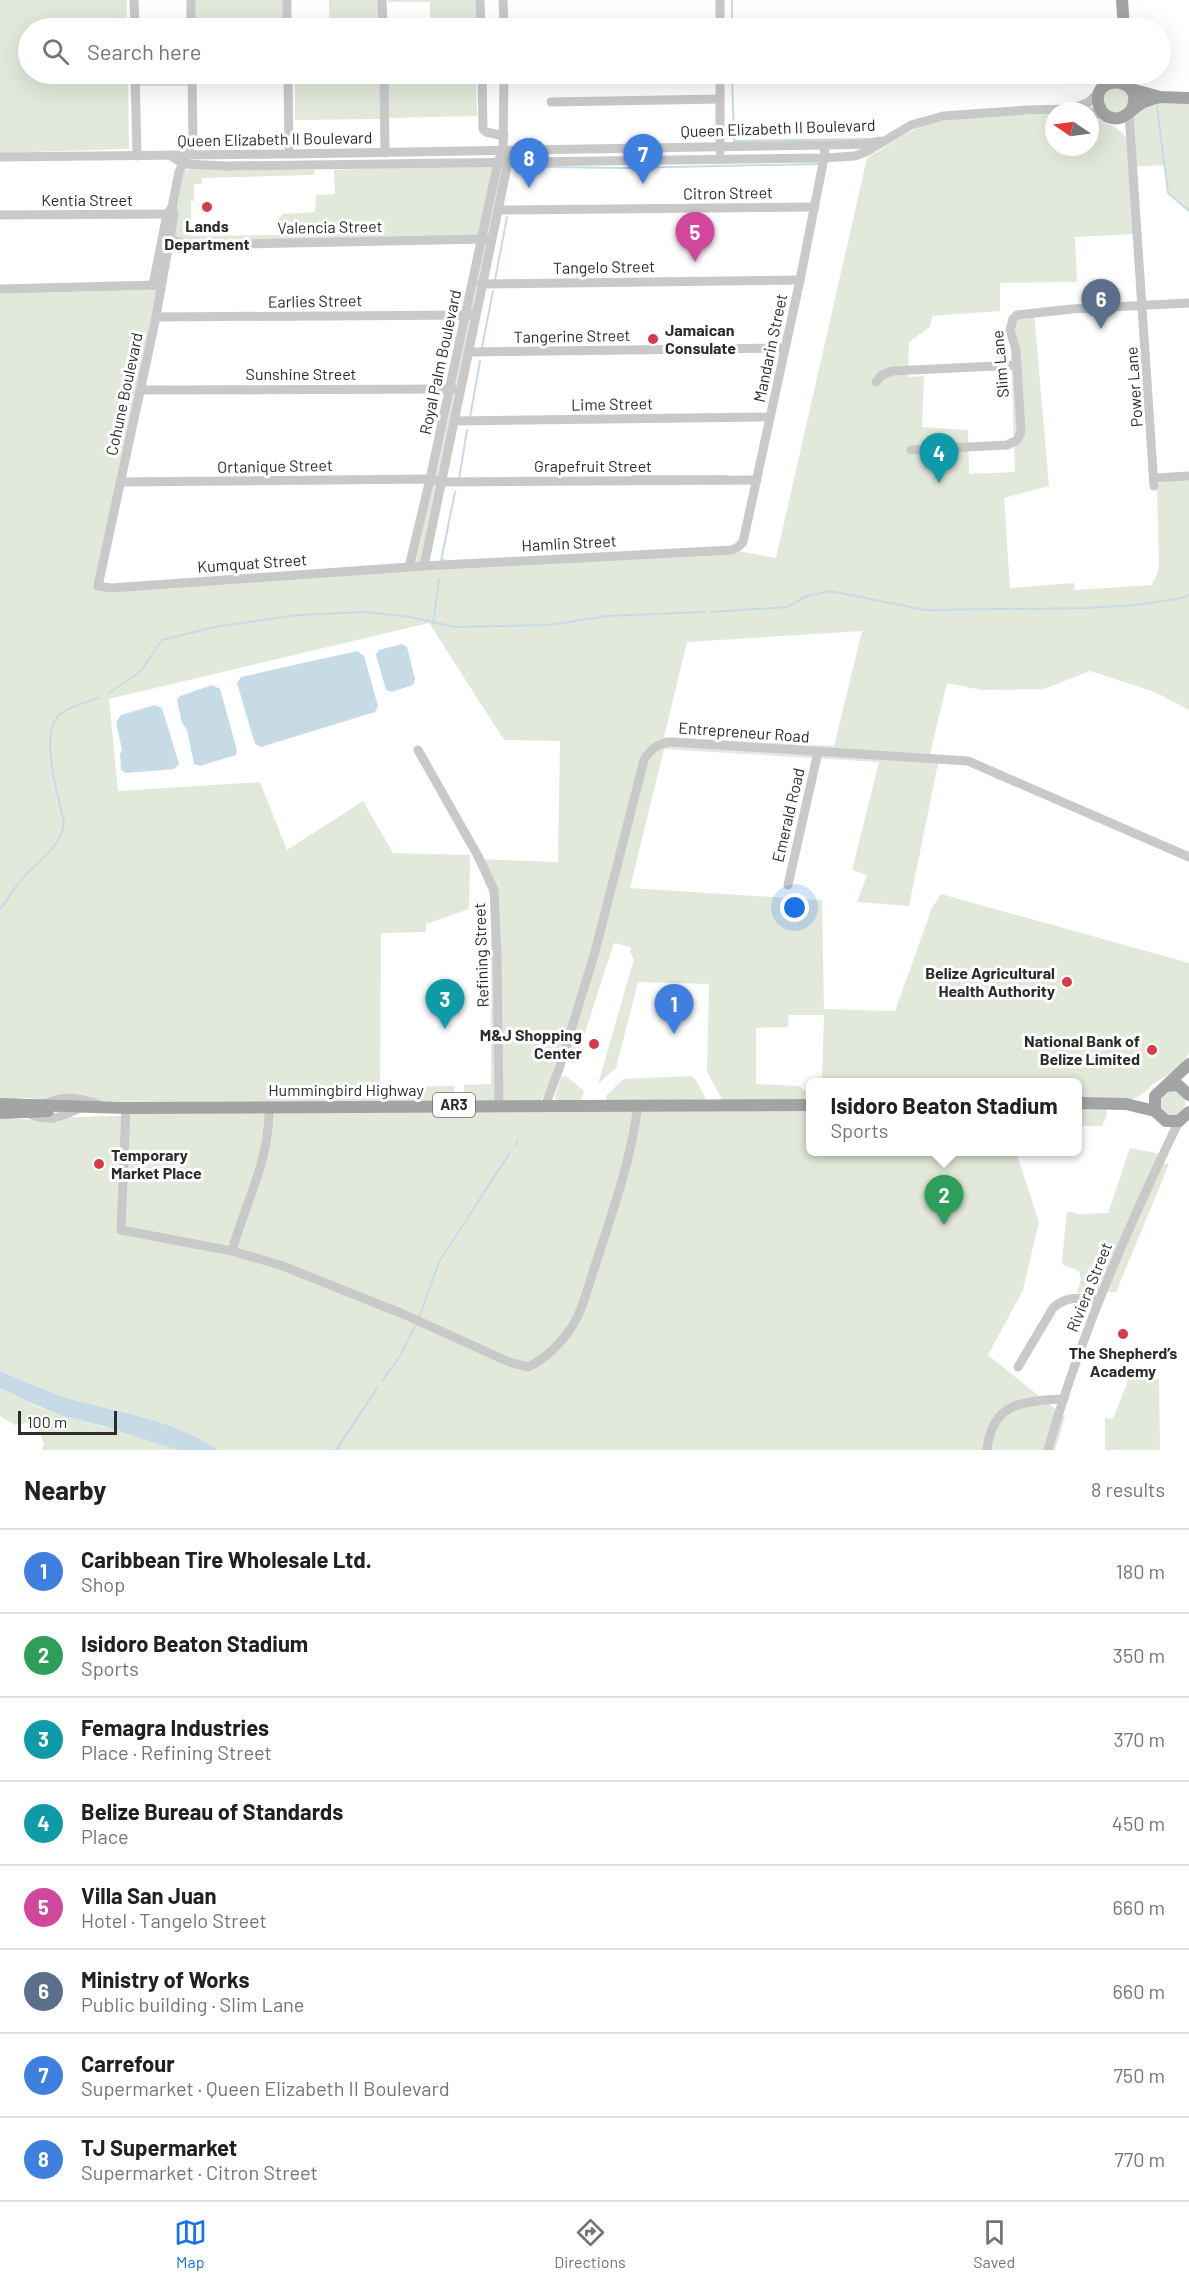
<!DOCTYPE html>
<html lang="en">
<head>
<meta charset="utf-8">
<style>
  :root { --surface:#fff; --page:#f2f2f2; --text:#202124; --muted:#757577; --line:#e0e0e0; --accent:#1a73e8 }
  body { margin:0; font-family:Barlow,sans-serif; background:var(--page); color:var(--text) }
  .compass { position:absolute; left:1045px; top:102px; width:54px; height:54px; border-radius:50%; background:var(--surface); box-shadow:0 6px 24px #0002; rotate:283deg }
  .scale { position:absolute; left:18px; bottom:15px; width:99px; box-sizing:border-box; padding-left:6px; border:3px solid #2c2c2c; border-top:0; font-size:16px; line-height:21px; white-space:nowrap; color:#2c2c2c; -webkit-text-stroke:4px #fff; paint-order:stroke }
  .you { position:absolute; left:795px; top:908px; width:21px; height:21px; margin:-15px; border:4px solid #fff; border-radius:50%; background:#1a73e8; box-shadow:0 0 0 9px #1a73e833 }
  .badge { display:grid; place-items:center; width:39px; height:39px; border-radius:50%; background:var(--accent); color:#fff; font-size:20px; font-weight:700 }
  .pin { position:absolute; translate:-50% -50px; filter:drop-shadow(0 2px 3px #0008) }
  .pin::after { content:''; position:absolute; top:32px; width:21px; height:18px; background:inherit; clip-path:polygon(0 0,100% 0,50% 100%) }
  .popup { position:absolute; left:806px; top:1078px; width:276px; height:78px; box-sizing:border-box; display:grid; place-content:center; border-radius:9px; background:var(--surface); filter:drop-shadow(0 2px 4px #0005); font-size:20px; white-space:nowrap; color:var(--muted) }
  .popup b { font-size:22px; color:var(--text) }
  .popup::after { content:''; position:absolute; left:50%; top:100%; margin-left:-12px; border:12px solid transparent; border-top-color:var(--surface) }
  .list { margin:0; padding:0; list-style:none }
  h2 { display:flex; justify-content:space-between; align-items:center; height:78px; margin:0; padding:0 24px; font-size:26px }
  h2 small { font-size:20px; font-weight:400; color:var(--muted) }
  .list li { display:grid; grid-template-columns:39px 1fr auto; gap:18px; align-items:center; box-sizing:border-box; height:84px; padding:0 24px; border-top:2px solid var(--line) }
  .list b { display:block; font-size:22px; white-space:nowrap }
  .list p { margin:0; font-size:20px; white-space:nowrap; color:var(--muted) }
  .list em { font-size:20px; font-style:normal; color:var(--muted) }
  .icon { flex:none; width:33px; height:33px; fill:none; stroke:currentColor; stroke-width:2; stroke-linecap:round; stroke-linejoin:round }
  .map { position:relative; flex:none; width:1189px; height:1450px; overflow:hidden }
  .search { position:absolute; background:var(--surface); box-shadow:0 6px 24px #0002; left:18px; right:18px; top:18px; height:66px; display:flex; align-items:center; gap:15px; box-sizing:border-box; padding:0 21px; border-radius:33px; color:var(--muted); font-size:22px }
  .sheet { height:750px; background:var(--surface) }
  nav { display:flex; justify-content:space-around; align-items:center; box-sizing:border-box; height:84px; border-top:2px solid var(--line); background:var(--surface); font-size:16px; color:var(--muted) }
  nav a { display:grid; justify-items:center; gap:3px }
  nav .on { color:var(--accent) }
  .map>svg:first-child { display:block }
  .green { fill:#e2e9da; fill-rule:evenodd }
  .water { fill:#c7dbe7 }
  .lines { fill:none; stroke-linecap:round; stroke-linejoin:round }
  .stream { stroke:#c7dbe7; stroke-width:2 }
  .minor { stroke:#c9c9c9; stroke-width:9 }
  .major { stroke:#a4a4a4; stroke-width:12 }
  .poi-dot { fill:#d73a48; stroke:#fff; stroke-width:2 }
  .labels { text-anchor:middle; stroke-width:6; stroke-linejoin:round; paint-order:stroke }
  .shield { fill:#fff; stroke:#6b6b6b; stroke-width:1.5 }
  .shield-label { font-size:15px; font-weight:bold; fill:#2c2c2c }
  .street-label { font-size:16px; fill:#2c2c2c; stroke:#fff }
  .poi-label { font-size:16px; font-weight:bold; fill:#2c2c2c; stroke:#fff; text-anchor:end }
</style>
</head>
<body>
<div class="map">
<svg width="1189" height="1450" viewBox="0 0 1189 1450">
  <rect width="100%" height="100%" fill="#fff"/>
  <g class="green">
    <polygon points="0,0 127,0 127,28 28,28 28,74 128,74 129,149 0,153"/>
    <rect x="194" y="0" width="91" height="28"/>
    <polygon points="329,0 379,0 379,28 295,28 295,27 329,26"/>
    <polygon points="388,0 476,0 476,28 386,28 386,24 430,23 430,2 388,2"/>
    <polygon points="139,74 188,74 189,86 139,86"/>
    <polygon points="295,74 380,74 380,119 295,120"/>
    <polygon points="387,74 476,74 477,116 387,118"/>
    <path d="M1115,82L1140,104L1189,98V211L1168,193L1165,165L1132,167L1135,234L1075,237L1077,282L1000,283V311L932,316L930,327L909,342L908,377L924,376L922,427L968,430L969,474L1015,472L1010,330L1013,319L1034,312L1049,486L1004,498L1010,588L1074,583L1075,590L1152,585L1159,569L1157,484L1167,481H1189V710L1155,692L1090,671L1044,689L982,690L947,683L929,758L939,759L909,906L857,902L867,875L852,870L879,762L664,749L630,888L822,900L824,1009L895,1011L932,908L941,894L1189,963V1053C1180,1067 1172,1074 1158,1081C1150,1085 1147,1092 1139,1096C1123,1105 1096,1100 1078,1100V1082H822L824,1015H789L788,1027L756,1028V1084L800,1086L806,1093L804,1100L723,1101L707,1072L709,984L638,982L616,1068L598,1084L634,959L630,953L631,947L614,943L575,1063L565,1062L540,1101H468L464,1095V1085L491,1084V897L475,859L558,862L560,741L504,740L429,623L109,699L118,791L260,782L287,850L363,801L393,853L470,855L469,909L426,924V932L381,933L380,1087L455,1086L453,1098L445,1101L159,1102L104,1101L83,1096L49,1100L27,1098L0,1100V289L162,284L98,586L408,567L482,239L188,245L170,239L182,176L185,170L192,169L315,170L314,175L202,178L201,184H194V201H191V236L278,235V219L283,214L315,212L316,195L335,194L334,170L508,162L424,566L732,550L776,558L867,158C883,149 898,137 915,129C949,113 1015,116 1054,114V147H1090L1092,114C1104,124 1122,126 1127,141L1128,123L1115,119L1098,97ZM862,631L834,746L664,737L687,642Z"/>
    <polygon points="566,1076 584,1091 581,1101 557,1101 555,1096 561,1077"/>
    <polygon points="692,1076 696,1080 705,1097 704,1101 607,1101 606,1096 623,1079"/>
    <circle cx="1172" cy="1103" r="13"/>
    <path d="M810,1109V1152H1016L1039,1222L1023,1290L988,1355L1065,1417L1055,1450H218C173,1418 116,1413 65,1397C43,1390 21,1379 0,1371V1117L57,1122L71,1117L118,1116L133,1113Z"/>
    <polygon points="1082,1109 1106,1109 1107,1115 1102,1126 1078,1126 1078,1114"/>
    <polygon points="1130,1148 1161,1154 1158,1163 1169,1164 1116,1292 1077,1293 1081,1279 1079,1271 1063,1265 1062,1261 1067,1211 1078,1214 1108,1213"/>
    <polygon points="1130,1375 1159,1379 1160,1450 1105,1450 1105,1418 1113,1419"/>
    <path d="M0,1388C20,1399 41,1409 63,1416C102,1427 141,1435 178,1450H42L44,1443C39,1436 40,1428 32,1422L15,1425L0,1416Z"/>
  </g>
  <g class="water">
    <polygon points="402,644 407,647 415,679 413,685 392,692 386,690 376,655 379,650"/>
    <polygon points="357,651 364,656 378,706 375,712 261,747 255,744 237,683 241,677"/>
    <polygon points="212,685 220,689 237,750 236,755 200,766 194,764 187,730 182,723 177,700 180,696"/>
    <polygon points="155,705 162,708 179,764 174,769 126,773 121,770 120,754 122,750 116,722 121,715"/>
    <path d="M0,1371C21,1379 43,1390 65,1397C116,1413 173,1418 218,1450H178L103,1426L62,1416L26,1401L0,1388Z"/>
  </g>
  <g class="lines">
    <g class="stream">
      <polyline points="732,0 732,28"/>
      <polyline points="732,74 734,141 870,139"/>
      <polyline points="1157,106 1168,193 1189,211"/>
      <polyline points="544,167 623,168 819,164"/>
      <polyline points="495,280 507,217"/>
      <polyline points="482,347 493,291"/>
      <polyline points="470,417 480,361"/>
      <polyline points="633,476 726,476"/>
      <polyline points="459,479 467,430"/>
      <polyline points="444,560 441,561 455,492"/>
      <polyline points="711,612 787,607 807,596 831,591 925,610 1088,608 1137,605 1182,598 1189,595"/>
      <polyline points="433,624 439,579"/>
      <polyline points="108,694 141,671 162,640 214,627 298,615 366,612 410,617 455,627 549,625 607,616 704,612"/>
      <path d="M0,909C9,897 18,882 29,871C44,857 61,845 64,823C59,797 36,729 63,712C73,706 87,702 98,698"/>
      <polyline points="515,1145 518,1140"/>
      <polyline points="419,1318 439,1262 509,1154"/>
      <polyline points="382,1381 400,1356 415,1326"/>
      <polyline points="336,1450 377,1388"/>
    </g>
    <g class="minor">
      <polyline points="134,0 135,28"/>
      <polyline points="191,0 191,28"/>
      <polyline points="287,0 287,28"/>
      <polyline points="382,0 383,28"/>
      <polyline points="480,0 481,28"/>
      <polyline points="503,0 504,28"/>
      <polyline points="720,0 720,28"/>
      <polyline points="135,74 137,156"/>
      <polyline points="288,74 289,154"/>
      <polyline points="384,74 385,153"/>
      <polyline points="482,74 483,129 486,132 504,136"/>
      <polyline points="720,74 720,152"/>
      <polyline points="551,102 720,99"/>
      <polyline points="1075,108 1089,102 1100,91"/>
      <polyline points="1129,114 1154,486"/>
      <polyline points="170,155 183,164 228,166 824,158 855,156 868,151 911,125 943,116 1027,110 1073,109 1105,115"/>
      <polyline points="0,157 289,154 825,145 866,144 880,141"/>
      <polyline points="172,207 174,214 156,317 98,586 111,588 424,566 732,550 738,547 743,542 800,280 824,158 825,145"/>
      <polyline points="498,210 815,207"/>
      <polyline points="0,215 171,214"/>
      <polyline points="170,239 188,245 486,239"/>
      <polyline points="481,284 800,280"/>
      <polyline points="153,285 167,214 172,207 179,172 193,143 192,74"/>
      <polyline points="0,289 157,285"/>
      <polyline points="156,317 472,315"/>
      <polyline points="468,352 785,348"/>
      <polyline points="876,382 882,375 892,371 1017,365"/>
      <polyline points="140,390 453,389"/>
      <polyline points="455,421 770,417"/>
      <polyline points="911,450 1007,445 1017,440 1021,432 1016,350 1010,330 1013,319 1017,315 1072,309 1189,303"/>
      <polyline points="1155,478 1189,476"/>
      <polyline points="120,482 430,479 442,482 757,480"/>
      <path d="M424,566C453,432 479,296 508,162L506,158"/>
      <polyline points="409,567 430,479 498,162 503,150 504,74"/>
      <polyline points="418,750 478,856 494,890 497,955 499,1106"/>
      <polyline points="788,885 818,752"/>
      <path d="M45,1104C66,1095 78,1097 100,1105"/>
      <path d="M545,1106L559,1069L595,952L644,760C651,748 658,744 671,742L968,761L1189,857"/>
      <path d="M126,1108L121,1230L232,1251L280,1265L403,1314L509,1362L528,1367C545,1359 558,1346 569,1331C582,1313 588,1287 595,1266C612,1213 631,1161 638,1105"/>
      <path d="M27,1113C49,1122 56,1119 78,1109"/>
      <path d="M232,1251C246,1200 270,1162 269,1106"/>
      <path d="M1018,1367L1053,1308C1067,1295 1082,1298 1099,1300"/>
      <path d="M987,1450C992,1402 1023,1401 1064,1399"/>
      <path d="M1048,1450C1080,1336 1128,1227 1179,1121"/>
    </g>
    <g class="major">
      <polyline points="1122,0 1124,28"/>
      <polyline points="1131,89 1160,97 1189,98"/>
      <path d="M1131,111C1148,78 1094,72 1098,102C1099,108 1103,115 1109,117C1123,123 1131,109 1142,103C1147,100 1154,99 1160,97"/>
      <polyline points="1189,1064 1155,1096 1155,1111 1166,1121 1179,1121 1189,1112"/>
      <polyline points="1166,1086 1178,1085 1189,1095"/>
      <polyline points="1078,1103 1126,1104 1155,1111"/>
      <polyline points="0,1104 126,1108 810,1105"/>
      <polyline points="0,1113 48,1111"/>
    </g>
  </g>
  <g class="poi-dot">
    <circle cx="207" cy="207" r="6"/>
    <circle cx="653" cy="339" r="6"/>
    <circle cx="1067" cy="982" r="6"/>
    <circle cx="594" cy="1044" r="6"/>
    <circle cx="1152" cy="1050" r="6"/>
    <circle cx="99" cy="1164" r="6"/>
    <circle cx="1123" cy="1334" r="6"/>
  </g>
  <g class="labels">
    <rect class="shield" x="433" y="1093" width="42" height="24" rx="4.5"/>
    <g class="shield-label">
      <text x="454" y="1110">AR3</text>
    </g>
    <g class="street-label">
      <text transform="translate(778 128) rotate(-2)" y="6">Queen Elizabeth II Boulevard</text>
      <text transform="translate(275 139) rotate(-1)" y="6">Queen Elizabeth II Boulevard</text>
      <text transform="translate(728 193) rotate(-1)" y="6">Citron Street</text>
      <text x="87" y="206">Kentia Street</text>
      <text transform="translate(330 227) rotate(-1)" y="6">Valencia Street</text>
      <text transform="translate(604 267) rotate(-1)" y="6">Tangelo Street</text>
      <text transform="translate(315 301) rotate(-1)" y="6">Earlies Street</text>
      <text transform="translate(572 336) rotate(-1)" y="6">Tangerine Street</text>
      <text transform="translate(770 348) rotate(-78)" y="6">Mandarin Street</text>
      <text transform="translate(440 362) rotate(-78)" y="6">Royal Palm Boulevard</text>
      <text transform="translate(1000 364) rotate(-95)" y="6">Slim Lane</text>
      <text x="301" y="380">Sunshine Street</text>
      <text transform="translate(1134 387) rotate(-94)" y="6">Power Lane</text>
      <text transform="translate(124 394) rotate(-78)" y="6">Cohune Boulevard</text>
      <text transform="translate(612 404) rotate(-1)" y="6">Lime Street</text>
      <text transform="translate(275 466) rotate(-1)" y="6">Ortanique Street</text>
      <text x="593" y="472">Grapefruit Street</text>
      <text transform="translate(569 543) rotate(-3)" y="6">Hamlin Street</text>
      <text transform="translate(252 563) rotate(-4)" y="6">Kumquat Street</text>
      <text transform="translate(744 732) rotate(4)" y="6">Entrepreneur Road</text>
      <text transform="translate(788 815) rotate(-77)" y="6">Emerald Road</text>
      <text transform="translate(481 955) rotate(-92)" y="6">Refining Street</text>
      <text x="346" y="1096">Hummingbird Highway</text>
      <text transform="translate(1089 1287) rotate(-68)" y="6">Riviera Street</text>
    </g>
    <g class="poi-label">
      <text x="207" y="232" text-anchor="middle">Lands<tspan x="207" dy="18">Department</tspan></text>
      <text x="665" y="336" text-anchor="start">Jamaican<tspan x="665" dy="18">Consulate</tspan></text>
      <text x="1055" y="979">Belize Agricultural<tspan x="1055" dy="18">Health Authority</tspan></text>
      <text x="582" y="1041">M&amp;J Shopping<tspan x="582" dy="18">Center</tspan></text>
      <text x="1140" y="1047">National Bank of<tspan x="1140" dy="18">Belize Limited</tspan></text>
      <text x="111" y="1161" text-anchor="start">Temporary<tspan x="111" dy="18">Market Place</tspan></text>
      <text x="1123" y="1359" text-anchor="middle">The Shepherd’s<tspan x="1123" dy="18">Academy</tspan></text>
    </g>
  </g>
</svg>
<svg class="compass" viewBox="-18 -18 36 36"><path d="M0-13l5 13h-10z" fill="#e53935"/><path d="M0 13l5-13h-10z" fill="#757577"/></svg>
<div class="scale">100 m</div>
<div class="you"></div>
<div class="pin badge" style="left:674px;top:1034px;background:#3f7fe0">1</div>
<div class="pin badge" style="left:944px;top:1225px;background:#2e9e5b">2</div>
<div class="popup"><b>Isidoro Beaton Stadium</b>Sports</div>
<div class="pin badge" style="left:445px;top:1029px;background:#0f9aa8">3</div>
<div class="pin badge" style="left:939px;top:483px;background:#0f9aa8">4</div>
<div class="pin badge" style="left:695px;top:262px;background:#d1479c">5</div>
<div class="pin badge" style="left:1101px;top:329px;background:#5c6f8a">6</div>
<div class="pin badge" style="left:643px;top:184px;background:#3f7fe0">7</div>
<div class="pin badge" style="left:529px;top:188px;background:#3f7fe0">8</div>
<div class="search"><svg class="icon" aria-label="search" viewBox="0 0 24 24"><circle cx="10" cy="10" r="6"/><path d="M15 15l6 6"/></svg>Search here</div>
</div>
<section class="sheet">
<h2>Nearby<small>8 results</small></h2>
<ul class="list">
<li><span class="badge" style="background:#3f7fe0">1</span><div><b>Caribbean Tire Wholesale Ltd.</b><p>Shop</p></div><em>180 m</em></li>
<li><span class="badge" style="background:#2e9e5b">2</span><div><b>Isidoro Beaton Stadium</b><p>Sports</p></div><em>350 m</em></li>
<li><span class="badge" style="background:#0f9aa8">3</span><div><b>Femagra Industries</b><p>Place · Refining Street</p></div><em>370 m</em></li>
<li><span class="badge" style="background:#0f9aa8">4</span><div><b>Belize Bureau of Standards</b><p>Place</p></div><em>450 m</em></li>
<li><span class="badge" style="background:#d1479c">5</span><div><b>Villa San Juan</b><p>Hotel · Tangelo Street</p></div><em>660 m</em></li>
<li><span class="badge" style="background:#5c6f8a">6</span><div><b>Ministry of Works</b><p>Public building · Slim Lane</p></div><em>660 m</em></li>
<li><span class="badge" style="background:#3f7fe0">7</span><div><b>Carrefour</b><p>Supermarket · Queen Elizabeth II Boulevard</p></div><em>750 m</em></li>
<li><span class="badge" style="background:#3f7fe0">8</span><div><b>TJ Supermarket</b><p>Supermarket · Citron Street</p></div><em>770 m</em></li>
</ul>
</section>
<nav>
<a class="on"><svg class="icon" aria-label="map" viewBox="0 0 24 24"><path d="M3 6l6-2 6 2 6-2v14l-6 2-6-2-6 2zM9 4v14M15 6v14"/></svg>Map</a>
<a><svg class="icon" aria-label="directions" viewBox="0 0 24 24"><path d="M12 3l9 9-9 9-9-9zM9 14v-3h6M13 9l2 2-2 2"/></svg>Directions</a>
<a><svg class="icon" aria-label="saved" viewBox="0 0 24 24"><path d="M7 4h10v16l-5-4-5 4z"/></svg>Saved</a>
</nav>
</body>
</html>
